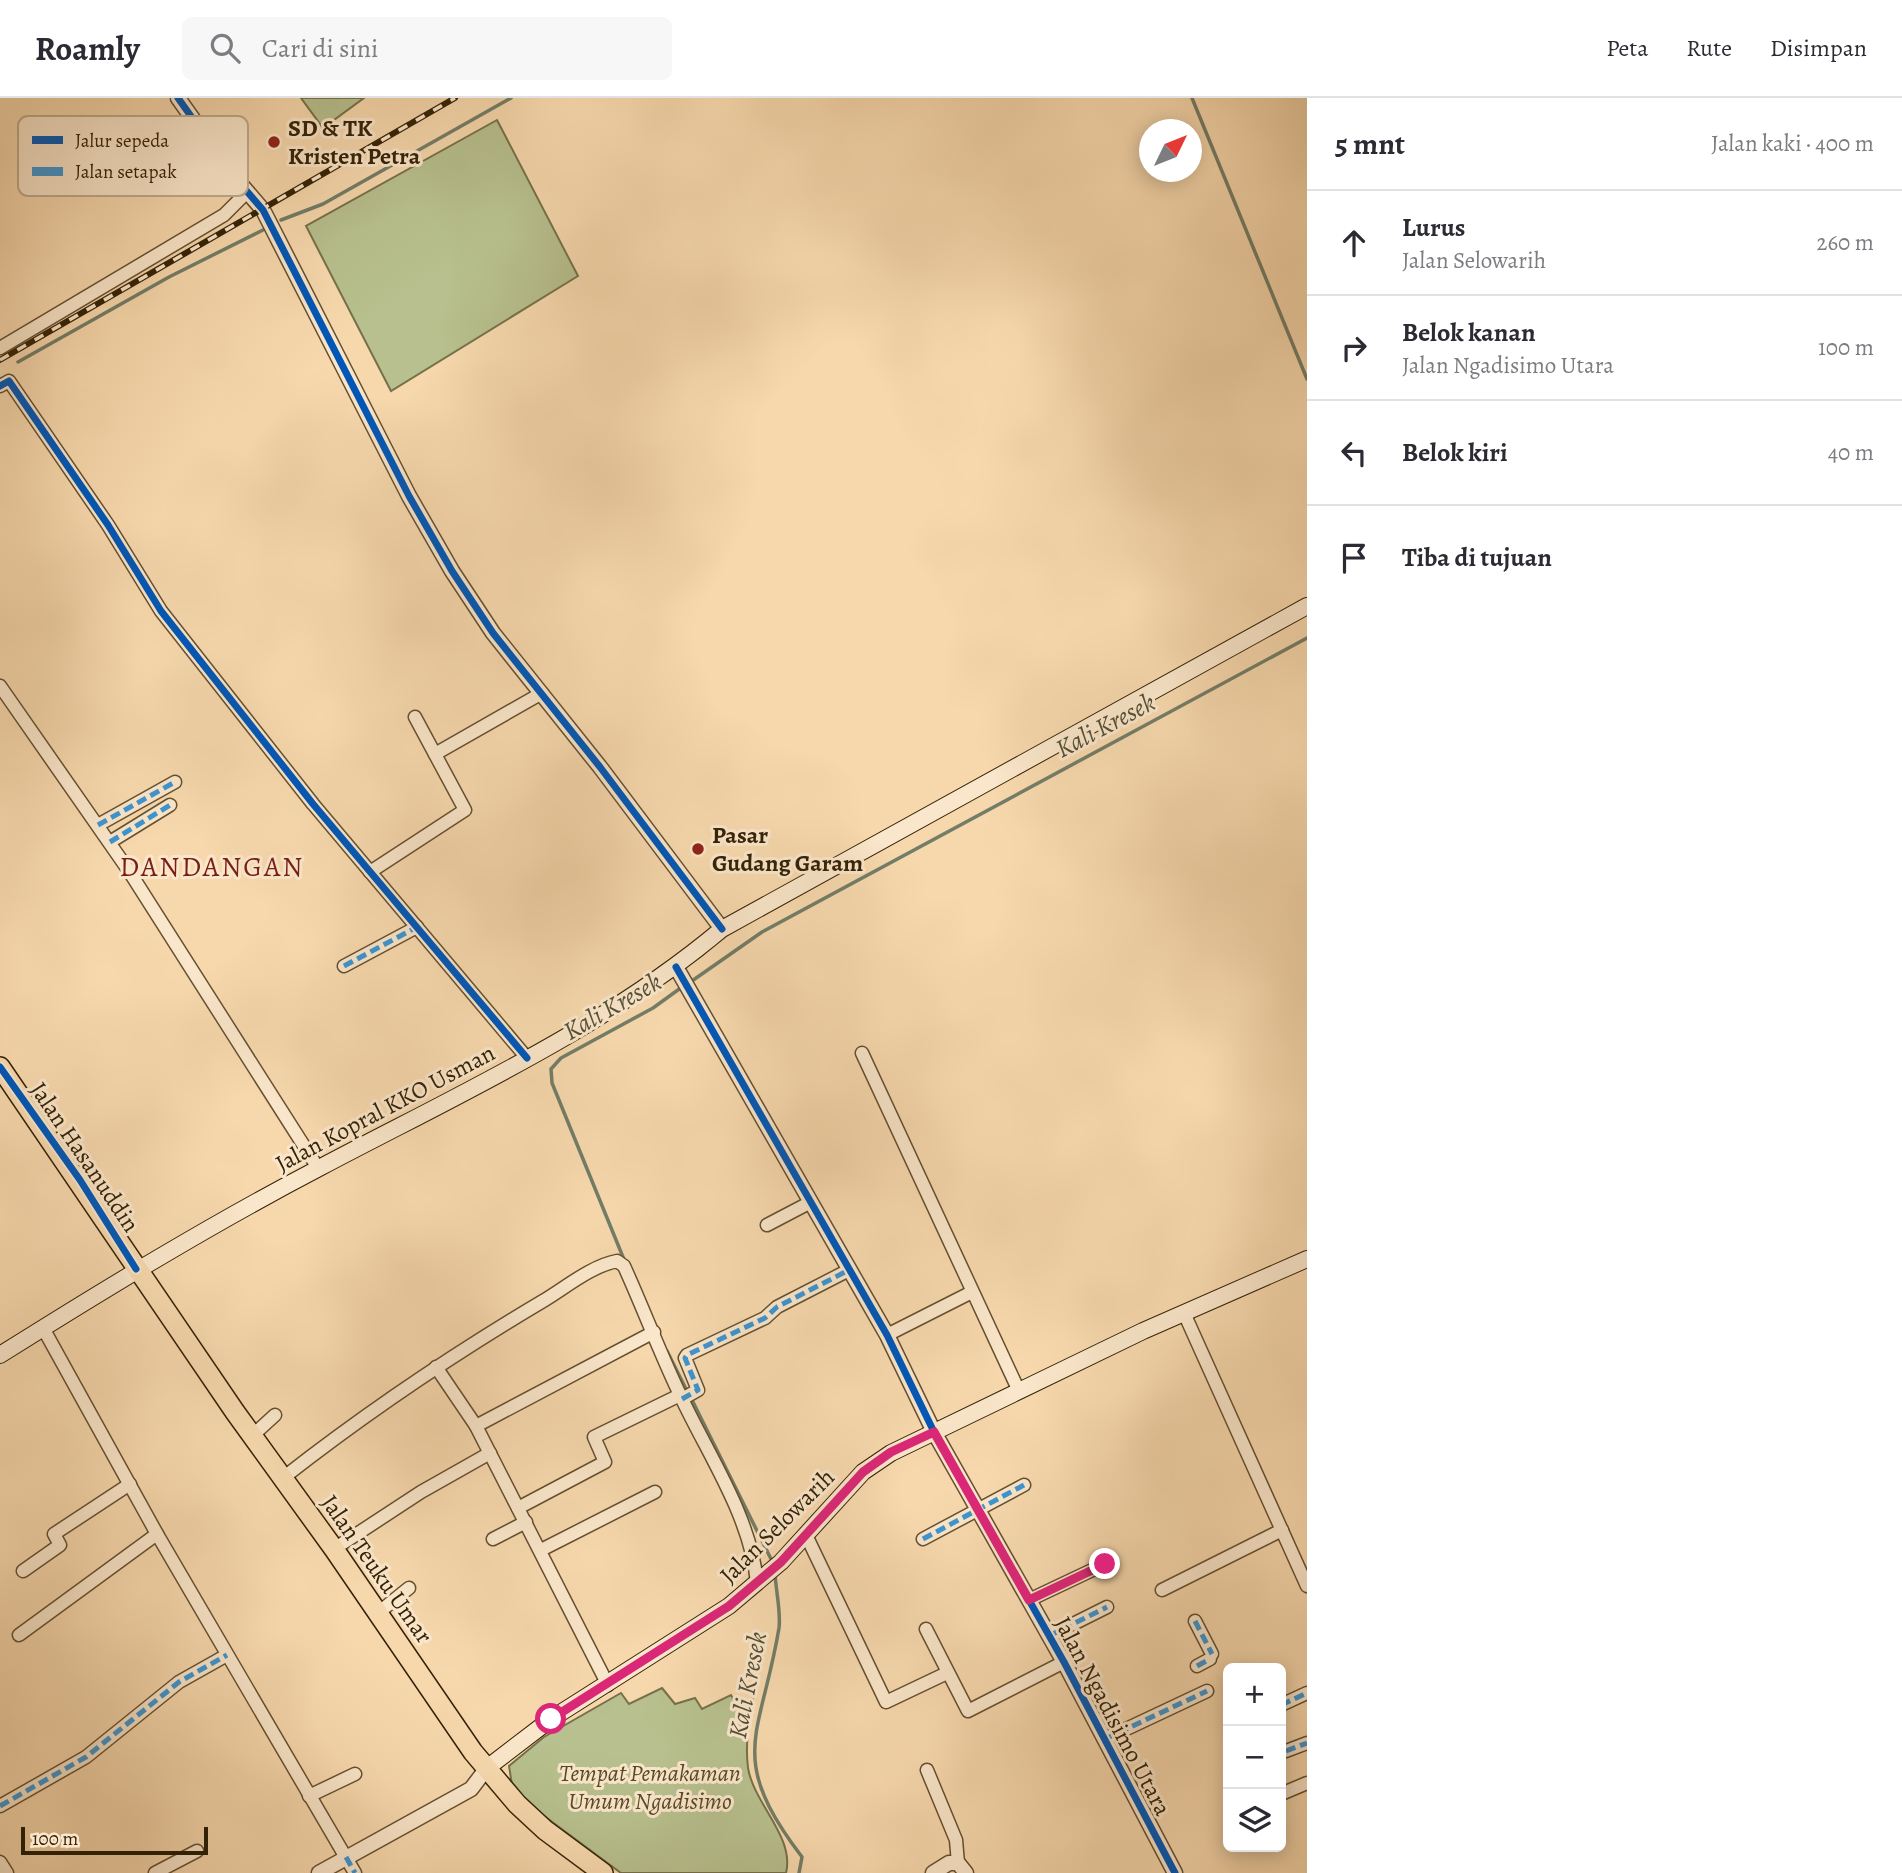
<!DOCTYPE html>
<html lang="id">
<head>
<meta charset="utf-8">
<style>
  :root { --surface:#fff; --page:#f7f7f7; --text:#2b2b33; --muted:#7c7c81; --line:#e1e1e2 }
  body { margin:0; font-family:Alegreya,serif; background:var(--page); color:var(--text) }
  .controls { position:absolute; right:21px; bottom:21px; display:grid; overflow:hidden; border-radius:10px; box-shadow:0 4px 18px #0003 }
  .controls button { width:63px; height:63px; display:grid; place-items:center; padding:0; border:0; border-bottom:2px solid var(--line); background:var(--surface); color:var(--text); font:35px sans-serif }
  .compass { position:absolute; left:1139px; top:21px; width:63px; height:63px; border-radius:50%; background:var(--surface); box-shadow:0 4px 18px #0003; rotate:47deg }
  .scale { position:absolute; left:21px; bottom:18px; width:187px; box-sizing:border-box; padding-left:7px; border:4px solid #342206; border-top:0; font-size:19px; line-height:24px; white-space:nowrap; color:#342206; -webkit-text-stroke:5px #fae6ca; paint-order:stroke }
  .stop { position:absolute; width:21px; height:21px; margin:-16px; border:5px solid #db2777; border-radius:50%; background:#fff }
  .stop.end { background:#db2777; border-color:#fff; box-shadow:0 2px 7px #0008 }
  .list { margin:0; padding:0; list-style:none }
  h2 { display:flex; justify-content:space-between; align-items:center; height:91px; margin:0; padding:0 28px; font-size:30px }
  h2 small { font-size:23px; font-weight:400; color:var(--muted) }
  .list li { display:grid; grid-template-columns:46px 1fr auto; gap:21px; align-items:center; box-sizing:border-box; height:105px; padding:0 28px; border-top:2px solid var(--line) }
  .list b { display:block; font-size:26px; white-space:nowrap }
  .list p { margin:0; font-size:23px; white-space:nowrap; color:var(--muted) }
  .list em { font-size:23px; font-style:normal; color:var(--muted) }
  .icon { flex:none; width:38px; height:38px; fill:none; stroke:currentColor; stroke-width:2; stroke-linecap:round; stroke-linejoin:round }
  .map { position:relative; flex:none; width:1307px; height:1775px; overflow:hidden }
  header { display:flex; align-items:center; gap:42px; box-sizing:border-box; height:98px; padding:0 35px; background:var(--surface); border-bottom:2px solid var(--line) }
  header strong { font-size:33px }
  nav { display:flex; gap:38px; margin-inline-start:auto; font-size:24px }
  .search { width:490px; height:63px; background:var(--page); display:flex; align-items:center; gap:18px; box-sizing:border-box; padding:0 24px; border-radius:10px; color:var(--muted); font-size:26px }
  main { display:flex }
  aside { flex:1; background:var(--surface) }
  .map>svg:first-child { display:block }
  .green { fill:#b7c08e; stroke:#76714a; stroke-width:2 }
  .lines { fill:none; stroke-linecap:round; stroke-linejoin:round }
  .stream { stroke:#737d68; stroke-width:3.5 }
  .minor-casing { stroke:#655030; stroke-width:15 }
  .tertiary-casing { stroke:#655030; stroke-width:17 }
  .secondary-casing { stroke:#342206; stroke-width:18 }
  .primary-casing { stroke:#342206; stroke-width:22 }
  .minor { stroke:#fae6ca; stroke-width:12 }
  .tertiary { stroke:#fae6ca; stroke-width:14 }
  .secondary { stroke:#fae6ca; stroke-width:16 }
  .primary { stroke:#f7d8ad; stroke-width:19 }
  .rail-casing { stroke:#342206; stroke-width:6 }
  .rail { stroke:#fae6ca; stroke-width:3.5; stroke-dasharray:10; stroke-linecap:butt }
  .quiet { stroke:#3d95d1; stroke-width:5; stroke-dasharray:10 5; stroke-linecap:butt }
  .cycleway-casing { stroke:#fae6ca; stroke-width:11 }
  .cycleway { stroke:#0057b8; stroke-width:7 }
  .route { stroke:#db2777; stroke-width:9 }
  .poi-dot { fill:#8f2418; stroke:#fae6ca; stroke-width:2.5 }
  .labels { text-anchor:middle; stroke-width:6; stroke-linejoin:round; paint-order:stroke }
  .poi-label { font-size:24px; font-weight:bold; fill:#342206; stroke:#fae6ca; text-anchor:start }
  .street-label { font-size:24px; fill:#342206; stroke:#fae6ca }
  .park-label { font-size:24px; font-style:italic; fill:#554a28; stroke:#fae6ca }
  .water-label { font-size:26px; font-style:italic; fill:#545037; stroke:#fae6ca }
  .quarter-label { font-size:28px; letter-spacing:2px; fill:#7a1f14; stroke:#fae6ca }
  .key { fill:#fae6ca; stroke:#bfab8f; stroke-width:2 }
  .key-label { font-size:19px; fill:#342206 }
</style>
</head>
<body>
<header>
<strong>Roamly</strong>
<div class="search"><svg class="icon" aria-label="search" viewBox="0 0 24 24"><circle cx="10" cy="10" r="6"/><path d="M15 15l6 6"/></svg>Cari di sini</div>
<nav><a>Peta</a><a>Rute</a><a>Disimpan</a></nav>
</header>
<main>
<div class="map">
<svg width="1307" height="1775" viewBox="0 0 1307 1775">
  <rect width="100%" height="100%" fill="#f7d8ad"/>
  <filter id="stains"><feTurbulence type="fractalNoise" baseFrequency=".00286" numOctaves="4"/><feColorMatrix values="0 0 0 0 .2 0 0 0 0 .09 0 0 0 0 .02 0 0 0 .5 -.17"/></filter>
  <radialGradient id="worn" r=".72"><stop offset=".6" stop-color="#630" stop-opacity="0"/><stop offset="1" stop-color="#630" stop-opacity=".3"/></radialGradient>
  <g class="green">
    <polygon points="301,0 364,0 323,30"/>
    <polygon points="497,22 578,178 391,293 306,128"/>
    <path d="M662,1590L675,1606L695,1600L702,1611L731,1597L736,1606L753,1600C749,1623 745,1646 748,1670C754,1706 795,1739 786,1775H621L528,1706L512,1687L509,1668L544,1639L621,1595L629,1606Z"/>
  </g>
  <g class="lines">
    <g class="stream">
      <polyline points="1192,0 1307,281"/>
      <polyline points="281,122 323,106 511,0"/>
      <polyline points="18,264 169,179 263,132"/>
      <polyline points="689,885 762,834 1307,540"/>
      <polyline points="625,1164 552,985 551,971 561,960 653,910 682,889"/>
      <polyline points="667,1253 687,1293"/>
      <polyline points="691,1300 773,1465"/>
      <path d="M775,1476C776,1493 781,1514 779,1530C761,1639 725,1658 802,1759L799,1775"/>
    </g>
    <defs>
      <g id="minor">
        <polyline points="0,250 224,117 247,94"/>
        <polyline points="0,288 9,283 108,427 161,513 313,706 527,960"/>
        <polyline points="0,588 129,773 318,1070"/>
        <polyline points="435,656 542,595"/>
        <polyline points="98,727 175,684"/>
        <polyline points="110,744 170,707"/>
        <polyline points="370,774 465,712 415,619"/>
        <polyline points="344,868 417,829"/>
        <polyline points="862,955 1018,1291"/>
        <polyline points="767,1127 809,1105"/>
        <polyline points="1184,1215 1307,1488"/>
        <polyline points="43,1230 157,1436 355,1775"/>
        <polyline points="887,1237 972,1194"/>
        <polyline points="436,1269 476,1328 608,1587"/>
        <polyline points="682,1301 698,1292 685,1260 687,1257 765,1220 777,1209 849,1172"/>
        <polyline points="476,1328 654,1234"/>
        <polyline points="252,1338 275,1317"/>
        <path d="M283,1380C366,1315 452,1257 543,1203C565,1190 591,1168 617,1163L624,1168C644,1212 661,1258 682,1301C710,1360 751,1420 757,1485"/>
        <polyline points="518,1410 605,1364 594,1339 680,1297"/>
        <polyline points="806,1437 886,1604 947,1575"/>
        <polyline points="493,1441 526,1424"/>
        <polyline points="923,1441 1024,1387"/>
        <polyline points="334,1451 421,1394 490,1355"/>
        <polyline points="541,1452 655,1394"/>
        <polyline points="23,1473 60,1447 54,1436 130,1386"/>
        <polyline points="1162,1492 1282,1432"/>
        <polyline points="1029,1502 1105,1466"/>
        <polyline points="378,1515 409,1490"/>
        <polyline points="1195,1523 1212,1556"/>
        <polyline points="926,1531 968,1613 1064,1564"/>
        <polyline points="19,1537 157,1436"/>
        <polyline points="1049,1538 1107,1509"/>
        <polyline points="1197,1568 1210,1561"/>
        <polyline points="1281,1607 1307,1595"/>
        <polyline points="1105,1641 1207,1593"/>
        <polyline points="1286,1653 1307,1645"/>
        <polyline points="927,1672 956,1742 958,1765"/>
        <polyline points="1281,1696 1307,1685"/>
        <polyline points="309,1698 355,1676"/>
        <polyline points="0,1708 86,1659 179,1584 227,1557"/>
        <polyline points="0,1764 7,1775"/>
        <polyline points="155,1775 197,1753"/>
      </g>
      <g id="tertiary">
        <polyline points="178,0 232,76 263,112 409,398 452,473 493,535 600,669 722,831"/>
        <polyline points="676,869 887,1237 934,1334 1064,1564 1175,1775"/>
        <polyline points="319,1775 471,1691 487,1670"/>
        <polyline points="933,1775 949,1765 958,1765 966,1775"/>
      </g>
      <g id="secondary">
        <path d="M0,1257C105,1191 210,1127 321,1069C457,997 603,931 722,831L1307,508"/>
        <polyline points="487,1670 551,1621 729,1508 781,1464 863,1374 891,1355 1143,1233 1307,1161"/>
      </g>
      <polyline id="primary" points="0,969 235,1314 334,1451 473,1654 517,1706 545,1732 603,1775"/>
    </defs>
    <use href="#minor" class="minor-casing"/>
    <use href="#tertiary" class="tertiary-casing"/>
    <use href="#secondary" class="secondary-casing"/>
    <use href="#primary" class="primary-casing"/>
    <use href="#minor" class="minor"/>
    <use href="#tertiary" class="tertiary"/>
    <use href="#secondary" class="secondary"/>
    <use href="#primary" class="primary"/>
    <defs>
      <polyline id="rail" points="0,262 455,0"/>
    </defs>
    <use href="#rail" class="rail-casing"/>
    <use href="#rail" class="rail"/>
    <g class="quiet">
      <polyline points="98,727 175,684"/>
      <polyline points="110,744 170,707"/>
      <polyline points="344,868 417,829"/>
      <polyline points="682,1301 698,1292 685,1260 687,1257 765,1220 777,1209 849,1172"/>
      <polyline points="923,1441 1024,1387"/>
      <polyline points="1029,1502 1105,1466"/>
      <polyline points="1195,1523 1212,1556"/>
      <polyline points="1049,1538 1107,1509"/>
      <polyline points="1197,1568 1210,1561"/>
      <polyline points="1281,1607 1307,1595"/>
      <polyline points="1105,1641 1207,1593"/>
      <polyline points="1286,1653 1307,1645"/>
      <polyline points="0,1708 86,1659 179,1584 227,1557"/>
      <polyline points="346,1759 355,1775"/>
    </g>
    <defs>
      <g id="cycleway">
        <polyline points="178,0 232,76 263,112 409,398 452,473 493,535 600,669 722,831"/>
        <polyline points="0,288 9,283 108,427 161,513 313,706 527,960"/>
        <polyline points="676,869 887,1237 934,1334 1064,1564 1175,1775"/>
        <polyline points="0,969 80,1082 136,1171"/>
      </g>
    </defs>
    <use href="#cycleway" class="cycleway-casing"/>
    <use href="#cycleway" class="cycleway"/>
  </g>
  <g class="lines">
    <polyline class="route" points="551,1621 729,1508 781,1464 863,1374 891,1354 934,1334 1029,1502 1105,1466"/>
  </g>
  <g class="poi-dot">
    <circle cx="274" cy="44" r="7"/>
    <circle cx="698" cy="751" r="7"/>
  </g>
  <g class="labels">
    <g class="poi-label">
      <text x="288" y="38">SD &amp; TK<tspan x="288" dy="28">Kristen Petra</tspan></text>
      <text x="712" y="745">Pasar<tspan x="712" dy="28">Gudang Garam</tspan></text>
    </g>
    <g class="street-label">
      <text transform="translate(385 1010) rotate(-28)" y="8">Jalan Kopral KKO Usman</text>
      <text transform="translate(85 1059) rotate(56)" y="8">Jalan Hasanuddin</text>
      <text transform="translate(777 1428) rotate(-45)" y="8">Jalan Selowarih</text>
      <text transform="translate(377 1471) rotate(55)" y="8">Jalan Teuku Umar</text>
      <text transform="translate(1113 1618) rotate(62)" y="8">Jalan Ngadisimo Utara</text>
    </g>
    <g class="park-label">
      <text x="650" y="1683">Tempat Pemakaman<tspan x="650" dy="28">Umum Ngadisimo</tspan></text>
    </g>
    <g class="water-label">
      <text transform="translate(1105 627) rotate(-28)" y="9">Kali Kresek</text>
      <text transform="translate(612 908) rotate(-30)" y="9">Kali Kresek</text>
      <text transform="translate(747 1587) rotate(-79)" y="9">Kali Kresek</text>
    </g>
    <g class="quarter-label">
      <text x="212" y="778">DANDANGAN</text>
    </g>
  </g>
  <rect x="18" y="18" width="230" height="80" rx="10" class="key"/>
  <rect x="32" y="38" width="31" height="8" fill="#0057b8"/>
  <rect x="32" y="69" width="31" height="9" fill="#3d95d1"/>
  <g class="key-label">
    <text x="75" y="49">Jalur sepeda</text>
    <text x="75" y="80">Jalan setapak</text>
  </g>
  <rect width="100%" height="100%" filter="url(#stains)"/>
  <rect width="100%" height="100%" fill="url(#worn)"/>
</svg>
<div class="controls">
<button>+</button>
<button>−</button>
<button><svg class="icon" aria-label="layers" viewBox="0 0 24 24"><path d="M12 4l9 5-9 5-9-5zM3 14l9 5 9-5"/></svg></button>
</div>
<svg class="compass" viewBox="-18 -18 36 36"><path d="M0-13l5 13h-10z" fill="#e53935"/><path d="M0 13l5-13h-10z" fill="#7c7c81"/></svg>
<div class="scale">100 m</div>
<div class="stop" style="left:551px;top:1621px"></div>
<div class="stop end" style="left:1105px;top:1466px"></div>
</div>
<aside>
<h2>5 mnt<small>Jalan kaki · 400 m</small></h2>
<ul class="list">
<li><svg class="icon" aria-label="ahead" viewBox="0 0 24 24"><path d="M12 20V5M6 11l6-6 6 6"/></svg><div><b>Lurus</b><p>Jalan Selowarih</p></div><em>260 m</em></li>
<li><svg class="icon" aria-label="right" viewBox="0 0 24 24"><path d="M7 20v-9h11M14 6l5 5-5 5"/></svg><div><b>Belok kanan</b><p>Jalan Ngadisimo Utara</p></div><em>100 m</em></li>
<li><svg class="icon" aria-label="left" viewBox="0 0 24 24"><path d="M17 20v-9H6M10 6l-5 5 5 5"/></svg><div><b>Belok kiri</b></div><em>40 m</em></li>
<li><svg class="icon" aria-label="arrive" viewBox="0 0 24 24"><path d="M6 21V4h12l-3 4 3 4H6"/></svg><div><b>Tiba di tujuan</b></div></li>
</ul>
</aside>
</main>
</body>
</html>
